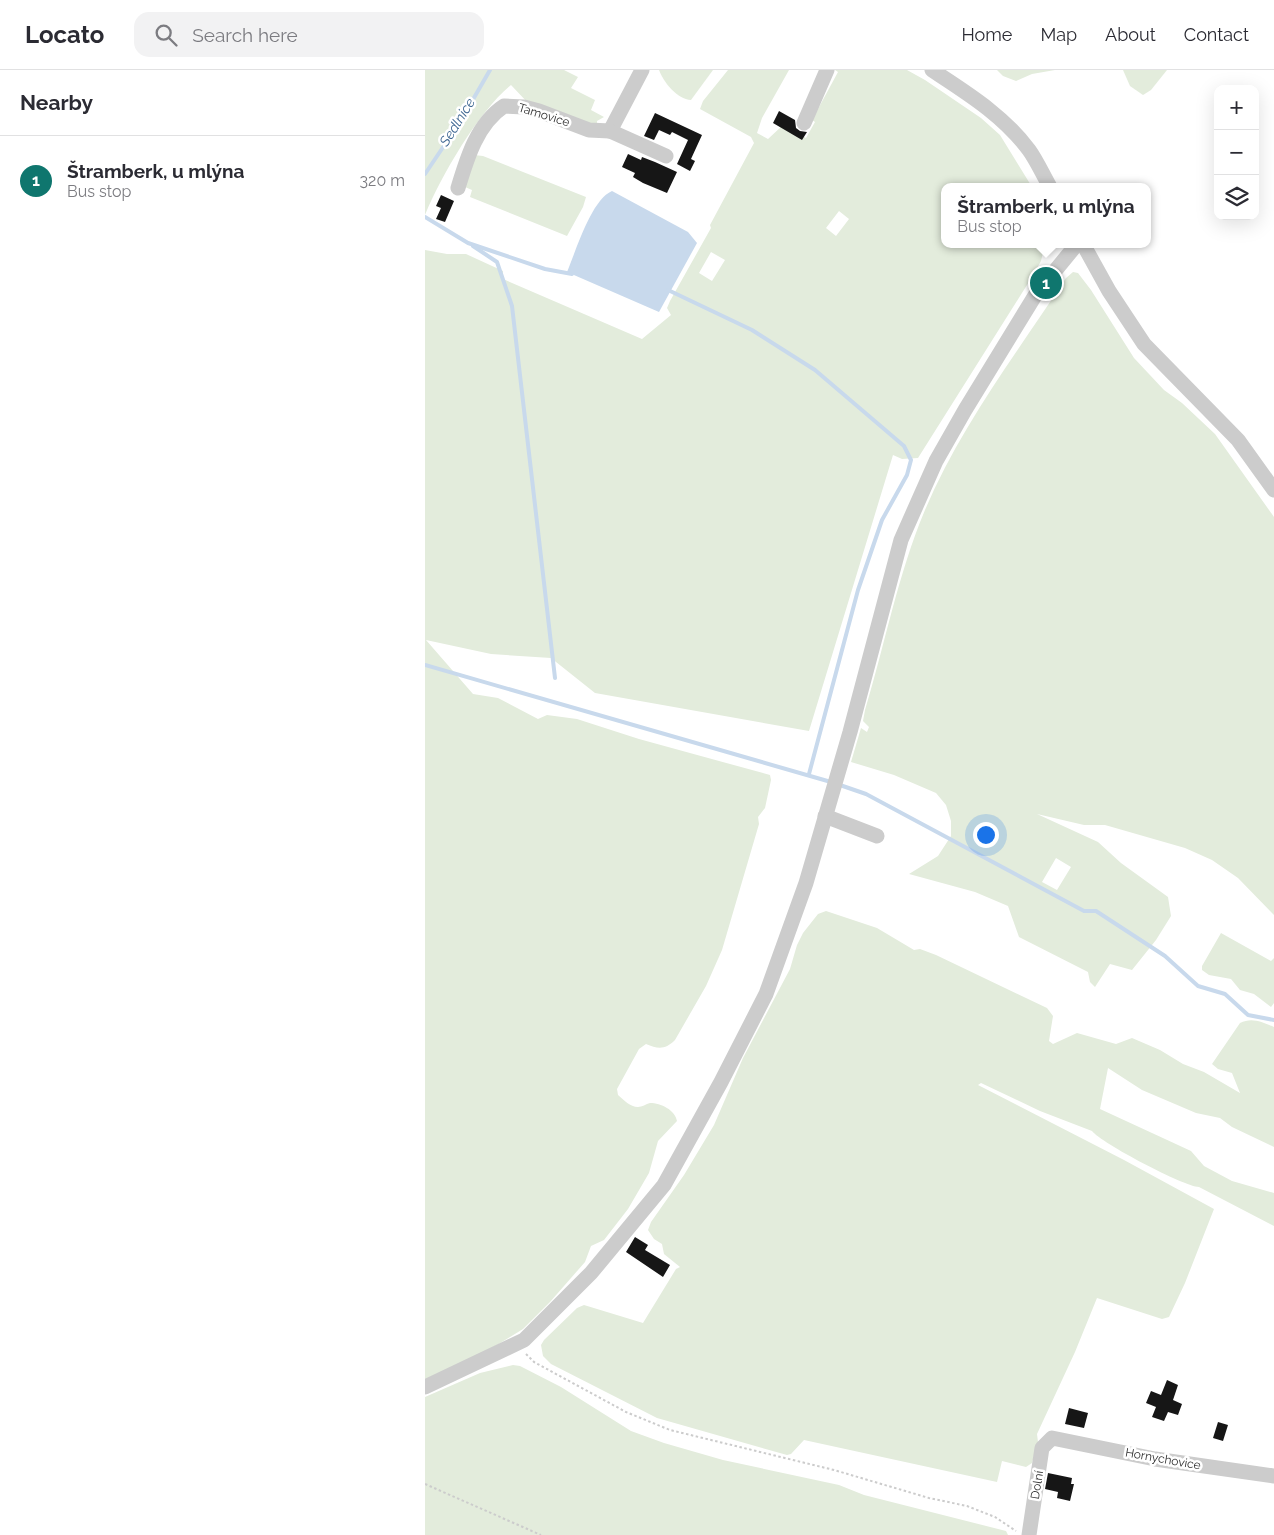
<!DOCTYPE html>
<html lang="en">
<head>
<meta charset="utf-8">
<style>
  :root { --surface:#fff; --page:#f2f2f3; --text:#2b2b33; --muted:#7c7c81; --line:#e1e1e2; --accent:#0f766e }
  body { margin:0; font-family:Raleway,sans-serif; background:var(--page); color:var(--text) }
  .controls { position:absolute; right:15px; top:15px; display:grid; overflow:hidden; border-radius:10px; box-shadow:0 5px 20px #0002 }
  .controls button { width:45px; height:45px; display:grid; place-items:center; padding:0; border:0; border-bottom:1px solid var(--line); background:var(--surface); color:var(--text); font:25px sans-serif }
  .you { position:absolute; left:560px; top:764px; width:18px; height:18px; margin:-12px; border:4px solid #fff; border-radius:50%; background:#1a73e8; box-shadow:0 0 0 8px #1a73e833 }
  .badge { display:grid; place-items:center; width:32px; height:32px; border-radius:50%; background:var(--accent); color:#fff; font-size:16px; font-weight:700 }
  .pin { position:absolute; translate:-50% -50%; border:2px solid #fff; box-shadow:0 1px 5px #0006 }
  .popup { position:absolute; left:516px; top:113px; width:210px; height:65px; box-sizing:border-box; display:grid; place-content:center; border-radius:10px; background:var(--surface); filter:drop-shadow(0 1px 4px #0005); font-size:16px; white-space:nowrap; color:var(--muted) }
  .popup b { font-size:19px; color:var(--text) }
  .popup::after { content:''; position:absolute; left:50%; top:100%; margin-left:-10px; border:10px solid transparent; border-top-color:var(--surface) }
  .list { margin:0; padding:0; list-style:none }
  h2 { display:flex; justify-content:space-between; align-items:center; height:65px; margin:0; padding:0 20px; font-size:21px }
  h2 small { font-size:16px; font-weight:400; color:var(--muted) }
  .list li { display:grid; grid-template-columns:32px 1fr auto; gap:15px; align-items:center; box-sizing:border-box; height:90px; padding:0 20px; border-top:1px solid var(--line) }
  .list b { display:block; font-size:19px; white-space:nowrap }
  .list p { margin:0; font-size:16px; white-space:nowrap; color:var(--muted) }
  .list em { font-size:16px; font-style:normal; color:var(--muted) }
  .icon { flex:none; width:28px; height:28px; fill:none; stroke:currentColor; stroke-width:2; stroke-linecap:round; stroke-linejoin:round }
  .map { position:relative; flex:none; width:849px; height:1465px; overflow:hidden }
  header { display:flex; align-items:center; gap:30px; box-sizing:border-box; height:70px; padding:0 25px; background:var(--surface); border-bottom:1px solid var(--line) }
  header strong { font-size:24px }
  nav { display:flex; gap:28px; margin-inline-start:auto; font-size:18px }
  .search { width:350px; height:45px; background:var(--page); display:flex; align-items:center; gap:12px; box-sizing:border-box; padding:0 18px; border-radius:15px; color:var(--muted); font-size:19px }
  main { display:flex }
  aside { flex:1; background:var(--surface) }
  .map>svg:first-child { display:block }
  .green { fill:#e3ecdc; fill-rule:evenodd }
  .water { fill:#c8d9ec }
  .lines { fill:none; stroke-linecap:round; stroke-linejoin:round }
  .stream { stroke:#c8d9ec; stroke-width:4 }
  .building { fill:#161616 }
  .path { stroke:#ccc; stroke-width:2; stroke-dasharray:2.5 2.5; stroke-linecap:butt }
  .minor { stroke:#ccc; stroke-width:15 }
  .labels { text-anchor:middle; stroke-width:5; stroke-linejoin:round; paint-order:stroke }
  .street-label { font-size:12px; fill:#2f2f2f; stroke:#fff }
  .water-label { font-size:14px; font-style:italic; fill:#3c6591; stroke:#fff }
</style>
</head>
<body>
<header>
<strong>Locato</strong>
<div class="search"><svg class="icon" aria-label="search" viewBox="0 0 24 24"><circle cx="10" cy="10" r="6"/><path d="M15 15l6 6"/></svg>Search here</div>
<nav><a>Home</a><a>Map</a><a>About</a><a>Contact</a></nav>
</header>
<main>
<aside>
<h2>Nearby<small></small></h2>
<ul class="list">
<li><span class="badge">1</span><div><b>Štramberk, u mlýna</b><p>Bus stop</p></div><em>320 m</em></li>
</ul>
</aside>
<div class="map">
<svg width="849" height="1465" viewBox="0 0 849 1465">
  <rect width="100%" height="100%" fill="#fff"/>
  <g class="green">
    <path d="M0,0H139L153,7L146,18L170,30L166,40L179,47L172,51V58L103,33L86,15C54,41 16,106 0,145Z"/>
    <path d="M234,0H288L266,30C252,29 239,13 234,0Z"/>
    <path d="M303,0H364L337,48L332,63L343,69L358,55L381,68L390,52L387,50L413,2L410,0H482L500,10L556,48L575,65L607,117H520V174H620L616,191L607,207L493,388L477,389L468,385L384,661L170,623L126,588L66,584L1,570L48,624L73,628L113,649L122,645L152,649L214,669L345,705L346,710L340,738L333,747L334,754L297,880L281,916L250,970C240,980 233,979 221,974L214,979L192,1019L193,1025C199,1030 205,1037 213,1037C217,1037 221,1034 225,1033C236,1033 250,1040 252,1051L233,1071L224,1103L203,1139L179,1170L166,1176L160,1192L125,1232L98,1259L72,1275L0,1311V180L22,184H41L78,201V209L217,269L246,245L242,238L245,231L286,158L285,155L329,73L326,67L275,39L278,31ZM414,141L424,149L411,166L401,158ZM286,182L300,190L287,211L274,203Z"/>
    <polygon points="572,0 630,0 607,4 591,11 578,6"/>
    <polygon points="698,0 742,0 726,20 718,25 705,16"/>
    <polygon points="49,85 58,86 161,127 158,137 142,166 45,127 47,120 40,117"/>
    <path d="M648,202L653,203L666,220L709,288L739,320L757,333L790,364L849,447V845L813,808L787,790L760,778L680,755H659L612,744L673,772L696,793L743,827L746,846L731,870L707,900L685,894L670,917L665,912L663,902L594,867L583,836L550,822L484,804L513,786L526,766V751L521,735L511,723L469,705L426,692L436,658L442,662L444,657L438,651L440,640C460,574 473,504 500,440C535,357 592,283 641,208ZM631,788L646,797L632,820L617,812Z"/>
    <path d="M401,841L452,858L489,880L495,879L511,885L622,938L628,946L624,971L628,974L652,963L691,974L707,968L735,980L758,994L779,1002L815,1023L807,1003L793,999L787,994L815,953C827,947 837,952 849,957V1077L807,1057L795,1048L771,1043L717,1020L683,998L675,1039L766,1081L779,1096L807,1111L849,1123V1156L774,1117C760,1117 676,1073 667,1061L615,1041L556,1013L553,1015L699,1090L789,1139L760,1213L744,1247L737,1249L672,1228L650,1282L612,1364L613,1372L607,1393L601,1397L577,1391L572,1412L379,1370L366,1384L362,1385L232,1348L126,1294L118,1286L116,1275L119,1270L152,1238L159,1235L218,1253L251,1199L255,1197L239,1184L237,1174L229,1169L223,1160L226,1152L259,1105L289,1055L318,988L365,899L372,875L378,863L393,844Z"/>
    <polygon points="796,863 846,891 849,888 849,933 846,937 829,924 815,920 806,909 784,905 777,900 777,896"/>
    <polygon points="88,1295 95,1296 136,1317 206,1361 239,1373 298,1390 414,1415 439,1425 581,1461 583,1465 0,1465 0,1327 55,1303"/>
  </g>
  <path class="water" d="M187,121L263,162L272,173L234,242L142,202C151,181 166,130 187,121Z"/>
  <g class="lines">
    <g class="stream">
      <polyline points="0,104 35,52 65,0"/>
      <polyline points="0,147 43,173 120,199 147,204"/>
      <polyline points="48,176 72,192 87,236 130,608"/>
      <polyline points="243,220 327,260 390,300 479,376 486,390 482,405 457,450 433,520 384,704"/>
      <polyline points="0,595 406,712"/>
      <polyline points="412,714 441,724 659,841 671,841 740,886 773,916 800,924 823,945 849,950"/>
    </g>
  </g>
  <g class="building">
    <polygon points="354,41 370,50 371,58 375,61 382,62 377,70 348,53"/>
    <polygon points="230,43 277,65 266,89 270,91 265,101 252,94 263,70 247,62 245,65 234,60 229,70 219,66"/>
    <polygon points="203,84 216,90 217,87 230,92 252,102 242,123 218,113 208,107 210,103 197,97"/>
    <polygon points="16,125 29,131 20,152 11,149 16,138 11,136"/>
    <polygon points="210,1167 223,1175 220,1180 245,1195 238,1207 201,1182"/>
    <polygon points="742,1310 753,1315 748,1330 757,1334 753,1345 743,1342 739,1351 727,1347 731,1337 721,1333 726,1321 736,1325"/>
    <polygon points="644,1338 663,1343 659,1358 640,1354"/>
    <polygon points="793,1352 803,1355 798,1371 788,1368"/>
    <polygon points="623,1403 647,1408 646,1414 649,1414 645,1431 632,1428 633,1422 620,1419"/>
  </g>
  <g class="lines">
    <g class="path">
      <polyline points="101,1284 109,1292 201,1342 245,1360 409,1400 504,1428 542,1436 570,1447 591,1461"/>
      <polyline points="0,1414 116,1465"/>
    </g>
    <g class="minor">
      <path d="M507,0C542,23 578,45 604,80C612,91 618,105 625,117"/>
      <polyline points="379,53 402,0"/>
      <polyline points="185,61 217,0"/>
      <path d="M33,118C42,88 52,54 79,36L99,37L114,41L164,60L185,61L241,86"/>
      <polyline points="658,174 684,221 719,274 813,370 849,420"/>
      <polyline points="400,746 452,766"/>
      <polyline points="0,1317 99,1270 166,1203 239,1115 296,1012 341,924 381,813 425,662 476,470 511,391 540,340 611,224 652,174"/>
      <polyline points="604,1465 617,1378 627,1368 730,1389 849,1406"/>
    </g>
  </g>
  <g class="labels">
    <g class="street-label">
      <text transform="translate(119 45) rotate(17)" y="4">Tamovice</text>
      <text transform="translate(738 1389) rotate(10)" y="4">Hornychovice</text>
      <text transform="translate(612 1415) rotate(-81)" y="4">Dolní</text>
    </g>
    <g class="water-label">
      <text transform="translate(32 52) rotate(-58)" y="5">Sedlnice</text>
    </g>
  </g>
</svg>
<div class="controls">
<button>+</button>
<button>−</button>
<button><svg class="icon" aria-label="layers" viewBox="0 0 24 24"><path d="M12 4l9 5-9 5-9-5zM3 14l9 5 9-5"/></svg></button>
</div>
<div class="you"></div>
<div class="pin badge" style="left:621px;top:213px">1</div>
<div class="popup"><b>Štramberk, u mlýna</b>Bus stop</div>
</div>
</main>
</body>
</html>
